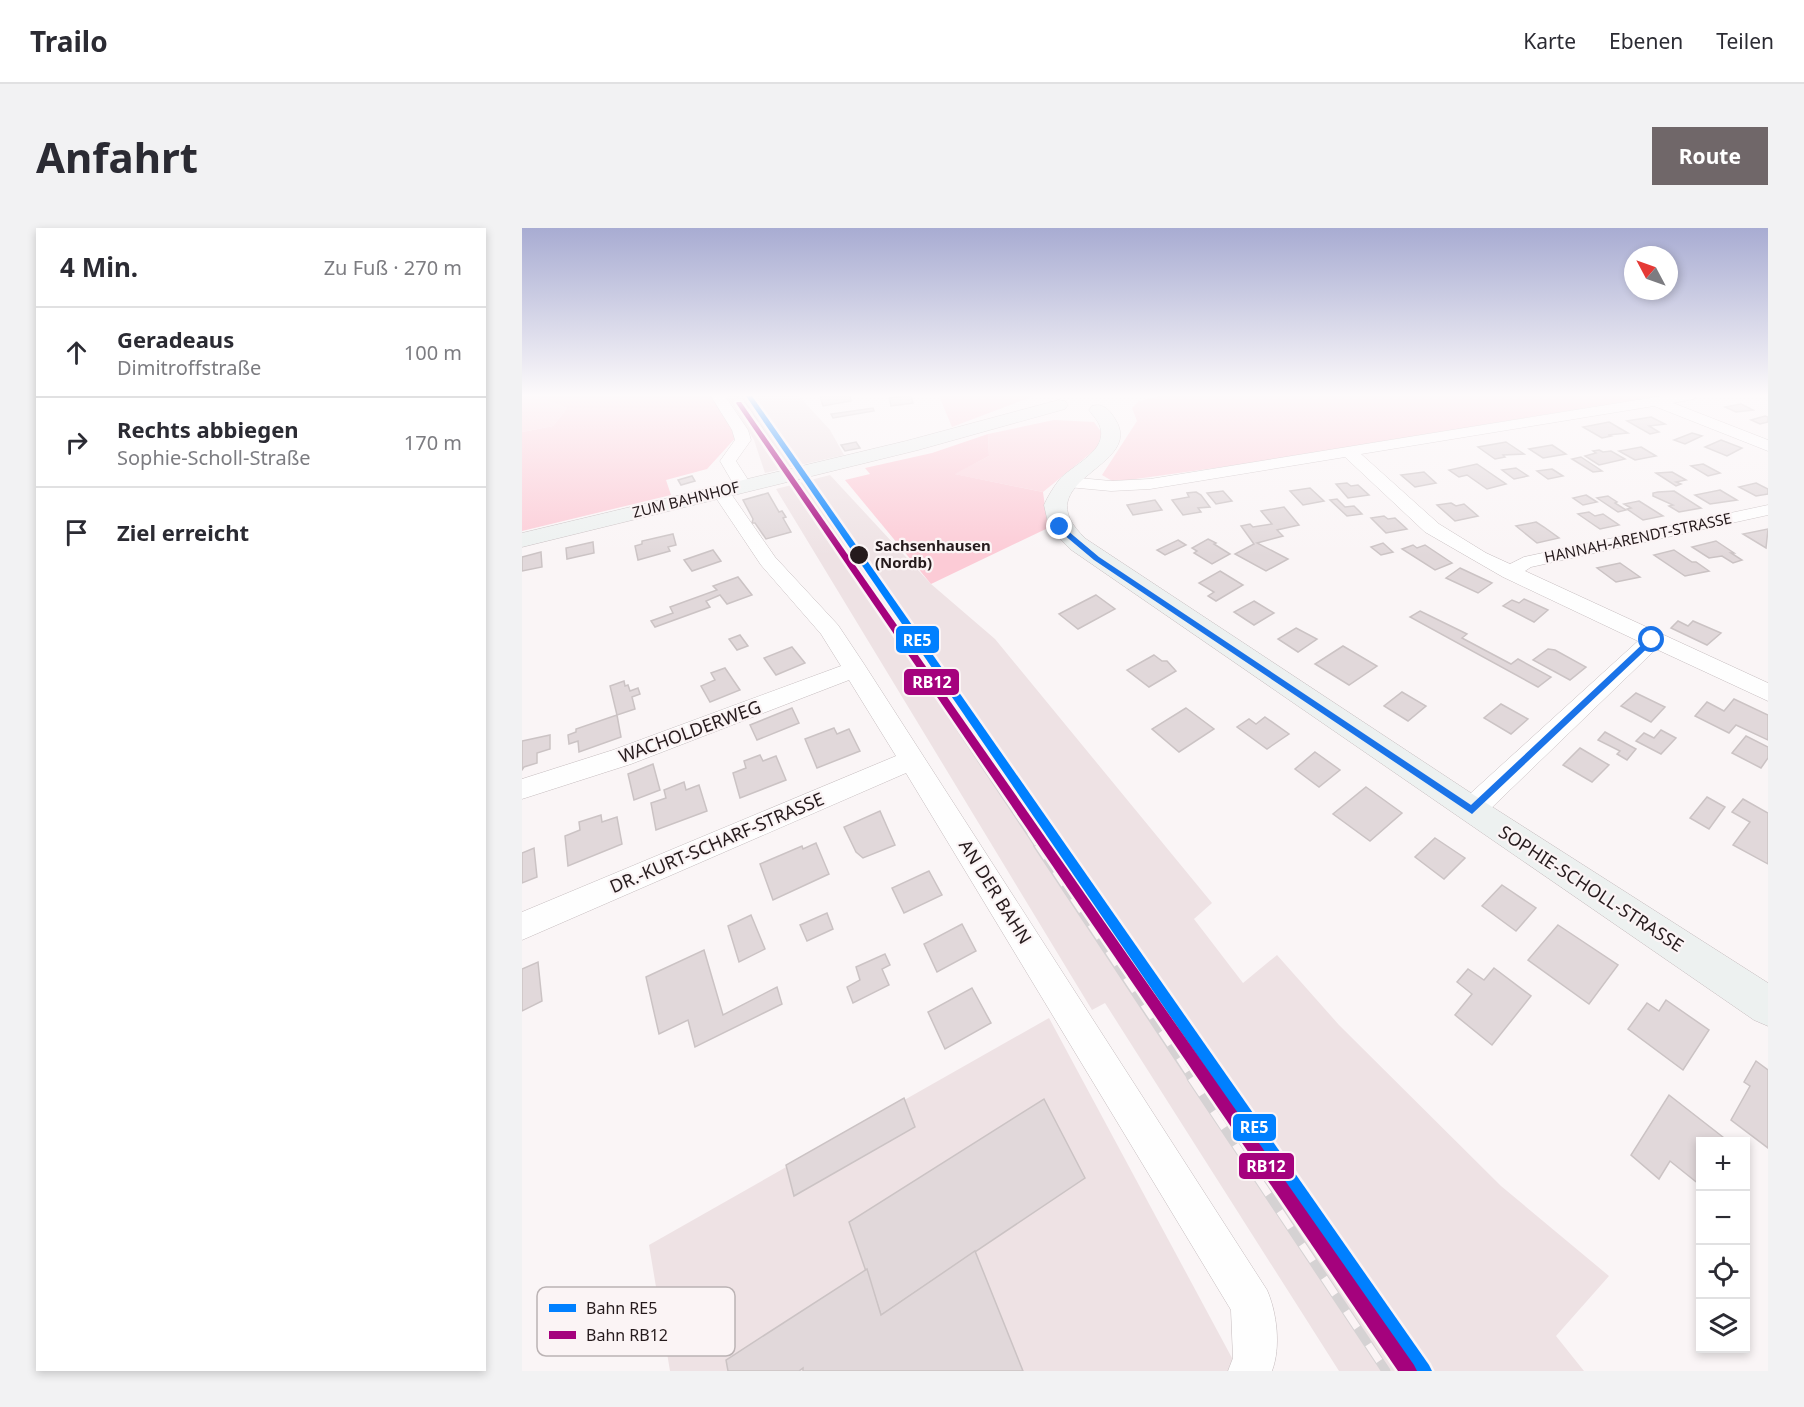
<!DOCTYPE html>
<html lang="de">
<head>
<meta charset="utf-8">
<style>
  :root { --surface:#fff; --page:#f2f2f3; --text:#2b2b33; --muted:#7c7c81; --line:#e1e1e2; --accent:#706769 }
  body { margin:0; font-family:"Noto Sans",sans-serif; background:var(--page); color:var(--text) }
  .controls { position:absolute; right:18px; bottom:18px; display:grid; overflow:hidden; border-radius:0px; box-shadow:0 3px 9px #0003 }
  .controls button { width:54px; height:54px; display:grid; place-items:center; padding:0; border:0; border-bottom:2px solid var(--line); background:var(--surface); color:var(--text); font:30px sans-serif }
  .compass { position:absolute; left:1102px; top:18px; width:54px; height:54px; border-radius:50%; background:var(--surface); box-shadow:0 3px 9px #0003; rotate:311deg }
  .stop { position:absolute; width:18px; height:18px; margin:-14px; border:4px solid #1a73e8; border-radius:50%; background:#fff }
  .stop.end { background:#1a73e8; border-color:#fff; box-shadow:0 2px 6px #0008 }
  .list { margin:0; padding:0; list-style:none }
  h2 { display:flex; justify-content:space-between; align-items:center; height:78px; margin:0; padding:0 24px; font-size:26px }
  h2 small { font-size:20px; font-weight:400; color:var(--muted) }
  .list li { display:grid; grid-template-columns:39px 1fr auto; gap:18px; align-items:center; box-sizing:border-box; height:90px; padding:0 24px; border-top:2px solid var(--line) }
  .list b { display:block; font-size:22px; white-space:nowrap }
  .list p { margin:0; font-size:20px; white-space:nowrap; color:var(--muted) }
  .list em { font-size:20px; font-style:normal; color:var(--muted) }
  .icon { flex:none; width:33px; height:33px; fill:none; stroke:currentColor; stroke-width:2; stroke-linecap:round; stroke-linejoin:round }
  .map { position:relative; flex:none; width:1246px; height:1143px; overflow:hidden; border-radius:0px }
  header { display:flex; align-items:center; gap:36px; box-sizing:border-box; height:84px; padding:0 30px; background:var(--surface); border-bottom:2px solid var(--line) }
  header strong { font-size:28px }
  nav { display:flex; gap:33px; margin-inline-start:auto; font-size:21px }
  .intro { display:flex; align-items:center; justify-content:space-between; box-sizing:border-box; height:144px; padding:0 36px }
  h1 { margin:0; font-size:42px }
  .button { padding:15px 27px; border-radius:0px; background:var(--accent); color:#fff; font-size:21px; font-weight:700 }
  main { display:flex; gap:36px; padding:0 36px }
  aside { flex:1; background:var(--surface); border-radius:0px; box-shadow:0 3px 9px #0003 }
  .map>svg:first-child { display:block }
  .built { fill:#eee2e4 }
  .green { fill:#fcd3dc }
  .forest { fill:#fccbd6 }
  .building { fill:#e1d8da; stroke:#cbc3c4; stroke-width:1.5 }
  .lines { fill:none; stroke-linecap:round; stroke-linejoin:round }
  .street-casing { stroke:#c5bcbe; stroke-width:1 }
  .secondary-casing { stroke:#c5bcbe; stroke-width:1 }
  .street { fill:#fefefe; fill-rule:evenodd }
  .secondary { fill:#edf1f0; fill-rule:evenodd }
  .rail-far3-casing { stroke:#d5d2d3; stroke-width:4.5 }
  .rail-far2-casing { stroke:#d5d2d3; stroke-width:7 }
  .rail-far1-casing { stroke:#d5d2d3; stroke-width:8 }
  .rail-casing { stroke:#d5d2d3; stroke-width:9 }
  .rail-far3 { stroke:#fbf4f5; stroke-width:3; stroke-dasharray:8; stroke-linecap:butt }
  .rail-far2 { stroke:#fbf4f5; stroke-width:4.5; stroke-dasharray:13; stroke-linecap:butt }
  .rail-far1 { stroke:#fbf4f5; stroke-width:5; stroke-dasharray:16; stroke-linecap:butt }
  .rail { stroke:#fbf4f5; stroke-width:7; stroke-dasharray:20; stroke-linecap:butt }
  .rail-1-casing { stroke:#fbf4f5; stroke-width:5 }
  .rail-2-casing { stroke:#fbf4f5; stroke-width:5 }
  .rail-1 { fill:#0080ff; fill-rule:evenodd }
  .rail-2 { fill:#a5027d; fill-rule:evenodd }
  .route { fill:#1a73e8 }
  .stop-dot { fill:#261b1d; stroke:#fbf4f5; stroke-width:2 }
  .labels { text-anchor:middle; stroke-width:4.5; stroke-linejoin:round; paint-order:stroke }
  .far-street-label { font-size:15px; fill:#261b1d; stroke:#fbf4f5 }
  .far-stop-label { font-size:15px; font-weight:bold; fill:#261b1d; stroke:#fbf4f5; text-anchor:start }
  .street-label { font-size:18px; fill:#261b1d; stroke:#fbf4f5 }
  .key { fill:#fbf4f5; stroke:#bbb3b4; stroke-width:1.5 }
  .key-label { font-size:16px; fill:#261b1d }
  .line-badge { stroke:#fbf4f5; stroke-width:2 }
  .badge-label { font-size:16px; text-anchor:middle; font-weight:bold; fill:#fff }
</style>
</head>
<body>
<header>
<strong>Trailo</strong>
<nav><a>Karte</a><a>Ebenen</a><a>Teilen</a></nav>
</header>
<div class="intro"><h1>Anfahrt</h1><a class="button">Route</a></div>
<main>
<aside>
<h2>4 Min.<small>Zu Fuß · 270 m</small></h2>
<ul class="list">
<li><svg class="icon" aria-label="ahead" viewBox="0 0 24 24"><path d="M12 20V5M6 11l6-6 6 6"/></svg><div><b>Geradeaus</b><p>Dimitroffstraße</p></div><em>100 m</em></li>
<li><svg class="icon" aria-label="right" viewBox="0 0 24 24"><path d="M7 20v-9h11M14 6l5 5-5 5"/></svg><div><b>Rechts abbiegen</b><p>Sophie-Scholl-Straße</p></div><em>170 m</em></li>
<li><svg class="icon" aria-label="arrive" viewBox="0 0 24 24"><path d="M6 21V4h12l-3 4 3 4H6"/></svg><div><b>Ziel erreicht</b></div></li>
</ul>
</aside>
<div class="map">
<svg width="1246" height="1143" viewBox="0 0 1246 1143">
  <rect width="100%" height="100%" fill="#faf5f6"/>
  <g class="built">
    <polygon points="205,168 277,168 308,202 322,227 243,245 232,212"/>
    <polygon points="308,247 409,356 473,411 690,675 672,691 721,755 755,727 817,797 979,958 1087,1048 1034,1108 1062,1143 817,1143 583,775 570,782 254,261"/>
    <polygon points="527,790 717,1143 148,1143 127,1017"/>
  </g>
  <g class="green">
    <polygon points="0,168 11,168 45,180 31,198 0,204"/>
    <polygon points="417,168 512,168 430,199"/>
    <polygon points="639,168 1135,168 736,234 592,254 580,247 615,193 610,180 617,173"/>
    <polygon points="532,192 572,194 580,205 575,220 521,264 432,246 467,228 466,206"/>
  </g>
  <g class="forest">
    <polygon points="11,168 192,168 217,206 185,241 144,252 149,267 0,303 0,204 31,198 45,180"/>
    <polygon points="466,206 467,228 433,246 521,264 526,300 409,356 323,252 348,246 343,240 410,225"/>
  </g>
  <g class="building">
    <polygon points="298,168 328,168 329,173 301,178"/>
    <polygon points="389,168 391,175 369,178 367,170"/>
    <polygon points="1219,176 1231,182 1214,184 1203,179"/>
    <polygon points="351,180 352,183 311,190 309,186"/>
    <polygon points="1243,188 1246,189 1246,194 1238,196 1229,192"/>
    <polygon points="1129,189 1143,196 1127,198 1137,204 1128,206 1105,193"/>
    <polygon points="1087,194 1106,205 1086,207 1089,208 1080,210 1061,199"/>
    <polygon points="1170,205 1180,208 1163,216 1152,212"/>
    <polygon points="1199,212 1220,220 1205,228 1183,219"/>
    <polygon points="334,214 338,220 323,223 319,217"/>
    <polygon points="984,214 1002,226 981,227 983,229 973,231 956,219"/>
    <polygon points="1030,217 1044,226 1021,230 1007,221"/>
    <polygon points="1119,219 1134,228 1113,232 1097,223"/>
    <polygon points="1077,222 1081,224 1089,223 1103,231 1077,237 1063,228 1074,225 1071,223"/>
    <polygon points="1059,229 1080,243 1071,244 1050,231"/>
    <polygon points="955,236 984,256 965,261 945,247 937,249 927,242"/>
    <polygon points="1181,236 1198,245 1186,248 1169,238"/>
    <polygon points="994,240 1006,248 992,251 980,242"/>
    <polygon points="1030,241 1041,248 1026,251 1015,243"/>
    <polygon points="902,244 914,255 893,259 879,247"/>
    <polygon points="1150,244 1164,252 1154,254 1159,256 1154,258 1134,245"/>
    <polygon points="170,248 173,253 159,257 156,252"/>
    <polygon points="825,255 829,258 836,257 847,267 826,270 814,256"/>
    <polygon points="1234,255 1246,261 1246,266 1234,268 1217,259"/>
    <polygon points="788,260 802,273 781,277 768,263"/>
    <polygon points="1198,262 1215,272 1188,276 1173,267"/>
    <polygon points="701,263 710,273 694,276 685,265"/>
    <polygon points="1152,263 1179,280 1157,284 1147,278 1151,277 1131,268 1131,265 1136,264"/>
    <polygon points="674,264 679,267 688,279 676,280 679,284 661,287 650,272 667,269 665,265"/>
    <polygon points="246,265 257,284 260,283 264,289 261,290 269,304 244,311 233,295 230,295 231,291 221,272"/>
    <polygon points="1064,267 1075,274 1061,277 1051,270"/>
    <polygon points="1086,268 1095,274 1093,275 1104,282 1096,284 1075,270"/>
    <polygon points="815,271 823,279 832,278 840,286 825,288 808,272"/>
    <polygon points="633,272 640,282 611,287 605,277"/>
    <polygon points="1117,273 1141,288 1121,292 1105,281 1109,280 1102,276"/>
    <polygon points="929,275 934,278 942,276 956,288 933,293 915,277"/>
    <polygon points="762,279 777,297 755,302 761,308 735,315 766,331 744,343 713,326 732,316 719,298 728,296 731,299 750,296 739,283"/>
    <polygon points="1067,284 1073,288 1081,286 1097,297 1078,301 1056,286"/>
    <polygon points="862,288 866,291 873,290 885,301 864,305 849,290"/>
    <polygon points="1014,294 1022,299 1037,310 1015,315 994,298"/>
    <polygon points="1246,301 1244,320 1221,306"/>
    <polygon points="151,306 154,317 146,319 148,323 116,332 113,318 120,316 120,313"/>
    <polygon points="686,311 694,315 692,316 708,326 690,336 672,325 675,323 670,320"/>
    <polygon points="656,312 664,317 643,327 635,322"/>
    <polygon points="1194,313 1212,325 1209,325 1220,332 1211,335 1200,328 1187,330 1170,319"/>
    <polygon points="71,314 72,325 45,331 44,320"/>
    <polygon points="861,315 871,324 859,327 849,319"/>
    <polygon points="891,317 895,320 903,317 930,335 913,342 880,321"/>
    <polygon points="191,322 199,333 170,343 162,332"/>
    <polygon points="1152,322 1170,334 1174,334 1187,343 1163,348 1132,327"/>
    <polygon points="19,324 20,339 0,343 0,329"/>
    <polygon points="1098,335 1118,349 1094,354 1075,340"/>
    <polygon points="938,340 970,355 956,365 924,350"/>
    <polygon points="698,343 721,357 694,373 686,368 692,364 677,355"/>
    <polygon points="216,349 230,367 205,376 198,367 184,373 188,379 133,399 129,393 151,385 148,379 195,362 191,358"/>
    <polygon points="574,367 593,381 556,401 537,386"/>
    <polygon points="1002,371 1026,382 1012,394 981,378 990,372 997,375"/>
    <polygon points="732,373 752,385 732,397 712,384"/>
    <polygon points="898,383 945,406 940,410 989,436 996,431 1029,449 1016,459 888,389"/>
    <polygon points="1156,393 1166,398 1171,393 1199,405 1185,417 1149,400"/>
    <polygon points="774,400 795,411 776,424 756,411"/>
    <polygon points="218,407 226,418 215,422 207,411"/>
    <polygon points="821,418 855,438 827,457 793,436"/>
    <polygon points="270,419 283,435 254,447 242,430"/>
    <polygon points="1026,421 1033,422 1064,439 1048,452 1011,432"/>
    <polygon points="632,427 640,433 645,433 654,443 627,459 605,442"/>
    <polygon points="203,440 218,462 188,474 179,458 193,452 189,445"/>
    <polygon points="102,453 103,458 106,457 108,463 116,460 118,466 110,469 113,481 95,487 99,509 57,524 56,513 47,516 46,507 54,504 54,501 95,487 88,458"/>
    <polygon points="880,464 904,478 886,493 862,478"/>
    <polygon points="1114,465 1143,479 1129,494 1099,478"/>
    <polygon points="1212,471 1246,487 1246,512 1214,497 1207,505 1173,488 1185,474 1202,483"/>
    <polygon points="979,476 1006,491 989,506 962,490"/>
    <polygon points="270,480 277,495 235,512 228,497"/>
    <polygon points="664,480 692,501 657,524 630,501"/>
    <polygon points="743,489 767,506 745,521 715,499 727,491 734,496"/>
    <polygon points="312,500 315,506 327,501 338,523 295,540 283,511"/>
    <polygon points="1139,502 1154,510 1139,526 1114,513 1122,505 1132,510"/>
    <polygon points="1083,504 1114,521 1105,532 1095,526 1098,523 1076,512"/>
    <polygon points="28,507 28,521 15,525 15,535 2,539 0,542 0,513"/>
    <polygon points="1224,508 1246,519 1246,530 1239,540 1210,525"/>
    <polygon points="1058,520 1087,537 1070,554 1041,537"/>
    <polygon points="793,524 818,542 797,559 773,541"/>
    <polygon points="238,527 241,533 254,528 264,552 218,570 211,545 224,540 222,533"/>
    <polygon points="131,536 138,562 112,572 106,546"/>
    <polygon points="162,554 164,562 177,557 185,583 134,602 129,575 144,570 142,562"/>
    <polygon points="844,559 880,585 848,613 811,586"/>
    <polygon points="1185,569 1203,579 1187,601 1168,590"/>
    <polygon points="1221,571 1246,585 1246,636 1211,617 1228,594 1210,584"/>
    <polygon points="358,583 373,617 341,630 334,624 322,599"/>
    <polygon points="79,587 80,594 95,589 100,616 46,638 43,608 58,602 57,594"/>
    <polygon points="913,610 943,630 922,651 893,629"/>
    <polygon points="294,615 307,646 251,672 238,636 280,618 281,621"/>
    <polygon points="12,620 15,649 0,655 0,625"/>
    <polygon points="407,643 420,667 382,685 370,660"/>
    <polygon points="980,657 1014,680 994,703 960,678"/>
    <polygon points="305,685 311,701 285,713 278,697"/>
    <polygon points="229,687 243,721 217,734 206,698"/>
    <polygon points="440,696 454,723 415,744 402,716"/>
    <polygon points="1036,697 1096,737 1067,776 1006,732"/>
    <polygon points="182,722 201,787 255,759 260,776 173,819 166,792 137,806 124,749"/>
    <polygon points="363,726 368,737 360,741 367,757 331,775 325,759 338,752 334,739"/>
    <polygon points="16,734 20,773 0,783 0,741"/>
    <polygon points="972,740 1009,768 970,817 933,787 950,766 935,754 946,741 962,752"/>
    <polygon points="450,760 469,795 423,821 406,784"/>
    <polygon points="1144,772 1187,802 1161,842 1106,801 1125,775 1137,783"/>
    <polygon points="1234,833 1246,842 1246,920 1209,892 1228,858 1222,854"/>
    <polygon points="1147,867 1206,913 1178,914 1178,957 1148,933 1137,951 1109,927"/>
    <polygon points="382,870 393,899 272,968 264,937"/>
    <polygon points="522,871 563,950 359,1087 327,994"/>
    <polygon points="453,1023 501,1143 281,1143 281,1140 277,1143 206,1143 204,1132 345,1041 359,1087"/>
  </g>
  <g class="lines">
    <defs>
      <g id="street">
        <polygon points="189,168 203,168 226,202 229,212 214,233 230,258 227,262 215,262 198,233 213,212 210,202"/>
        <polygon points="1140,168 1174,168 1172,171 1151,175 1246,212 1246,223 1132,178 839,226 917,296 964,325 988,336 1002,329 1246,277 1246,287 1009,339 1003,343 1246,455 1246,473 1134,421 959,590 949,593 939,590 935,582 939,574 1116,413 981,349 903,304 823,229 628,261 589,263 546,259 540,258 537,254 540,250 546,249 589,253 628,251"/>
        <path d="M199,259L205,260L253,329L316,397L342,436L745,1062C755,1085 759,1119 750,1143H706L711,1130L709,1082L384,545L0,712V684L374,528L327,452L109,536L0,571V551L91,522L319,438L299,406L239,337L190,264L193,260Z"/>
      </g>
      <g id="secondary">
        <polygon points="537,172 543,173 546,177 543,181 396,222 0,319 0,305 384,213"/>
        <path d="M576,177C584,178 589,184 593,191C625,240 499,251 564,311L961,573L1246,755V798L1232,792L548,321L527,299L522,277C526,268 531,260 537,252C549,238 582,225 579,203C578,194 571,188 567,182L570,178Z"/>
      </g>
    </defs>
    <use href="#street" class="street-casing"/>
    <use href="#secondary" class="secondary-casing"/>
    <use href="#street" class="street"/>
    <use href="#secondary" class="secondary"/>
    <defs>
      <polyline id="rail-far3" points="217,168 393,433"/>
      <polyline id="rail-far2" points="392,432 516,618"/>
      <polyline id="rail-far1" points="515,617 670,851"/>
      <polyline id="rail" points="669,850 864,1143"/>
    </defs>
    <use href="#rail-far3" class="rail-far3-casing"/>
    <use href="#rail-far2" class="rail-far2-casing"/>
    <use href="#rail-far1" class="rail-far1-casing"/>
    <use href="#rail" class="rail-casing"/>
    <use href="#rail-far3" class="rail-far3"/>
    <use href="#rail-far2" class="rail-far2"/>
    <use href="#rail-far1" class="rail-far1"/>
    <use href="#rail" class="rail"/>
    <defs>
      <polygon id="rail-1" points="224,168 230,168 907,1137 910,1143 891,1143"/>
      <polygon id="rail-2" points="215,174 219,174 892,1137 895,1143 876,1143 214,175"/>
    </defs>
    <use href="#rail-1" class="rail-1-casing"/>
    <use href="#rail-2" class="rail-2-casing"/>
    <use href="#rail-1" class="rail-1"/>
    <use href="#rail-2" class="rail-2"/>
  </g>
  <linearGradient id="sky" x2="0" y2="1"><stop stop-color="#a8acd2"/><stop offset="0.51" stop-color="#fdfafb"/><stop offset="1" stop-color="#fdfafb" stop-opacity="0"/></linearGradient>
  <rect width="1246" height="328" fill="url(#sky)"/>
  <polygon class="route" points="535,298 540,298 577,329 949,577 1127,410 1134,412 950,586 572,332 535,301"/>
  <circle class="stop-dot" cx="337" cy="327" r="10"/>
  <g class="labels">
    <g class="far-street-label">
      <text transform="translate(164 272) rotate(-14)" y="5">ZUM BAHNHOF</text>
      <text transform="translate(1116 310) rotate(-12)" y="5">HANNAH-ARENDT-STRASSE</text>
    </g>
    <g class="far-stop-label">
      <text x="353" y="323">Sachsenhausen<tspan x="353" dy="17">(Nordb)</tspan></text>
    </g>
    <g class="street-label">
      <text transform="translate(168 504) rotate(-20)" y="6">WACHOLDERWEG</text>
      <text transform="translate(195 615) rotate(-23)" y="6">DR.-KURT-SCHARF-STRASSE</text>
      <text transform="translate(1069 661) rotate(33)" y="6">SOPHIE-SCHOLL-STRASSE</text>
      <text transform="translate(473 664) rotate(58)" y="6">AN DER BAHN</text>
    </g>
  </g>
  <rect x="15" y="1059" width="198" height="69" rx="9" class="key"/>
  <rect x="27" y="1076" width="27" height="8" fill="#0080ff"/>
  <rect x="27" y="1103" width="27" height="8" fill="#a5027d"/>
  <g class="key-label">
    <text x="64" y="1086">Bahn RE5</text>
    <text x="64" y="1113">Bahn RB12</text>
  </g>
  <g class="line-badge">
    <rect x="373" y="397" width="45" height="29" rx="6" fill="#0080ff"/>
    <rect x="381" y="440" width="57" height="28" rx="6" fill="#a5027d"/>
    <rect x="710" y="885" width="45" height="29" rx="6" fill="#0080ff"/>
    <rect x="716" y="924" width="57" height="28" rx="6" fill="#a5027d"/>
  </g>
  <g class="badge-label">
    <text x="395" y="418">RE5</text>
    <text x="410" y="460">RB12</text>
    <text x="732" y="905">RE5</text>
    <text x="744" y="944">RB12</text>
  </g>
</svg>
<div class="controls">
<button>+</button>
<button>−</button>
<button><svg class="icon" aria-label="locate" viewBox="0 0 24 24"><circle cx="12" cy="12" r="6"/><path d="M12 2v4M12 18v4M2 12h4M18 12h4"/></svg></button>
<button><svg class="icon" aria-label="layers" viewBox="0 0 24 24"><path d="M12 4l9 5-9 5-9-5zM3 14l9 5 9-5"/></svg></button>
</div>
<svg class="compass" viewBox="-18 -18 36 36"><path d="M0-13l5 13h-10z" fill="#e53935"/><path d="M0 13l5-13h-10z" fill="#7c7c81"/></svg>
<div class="stop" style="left:1130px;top:412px"></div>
<div class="stop end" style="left:538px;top:299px"></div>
</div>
</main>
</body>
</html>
